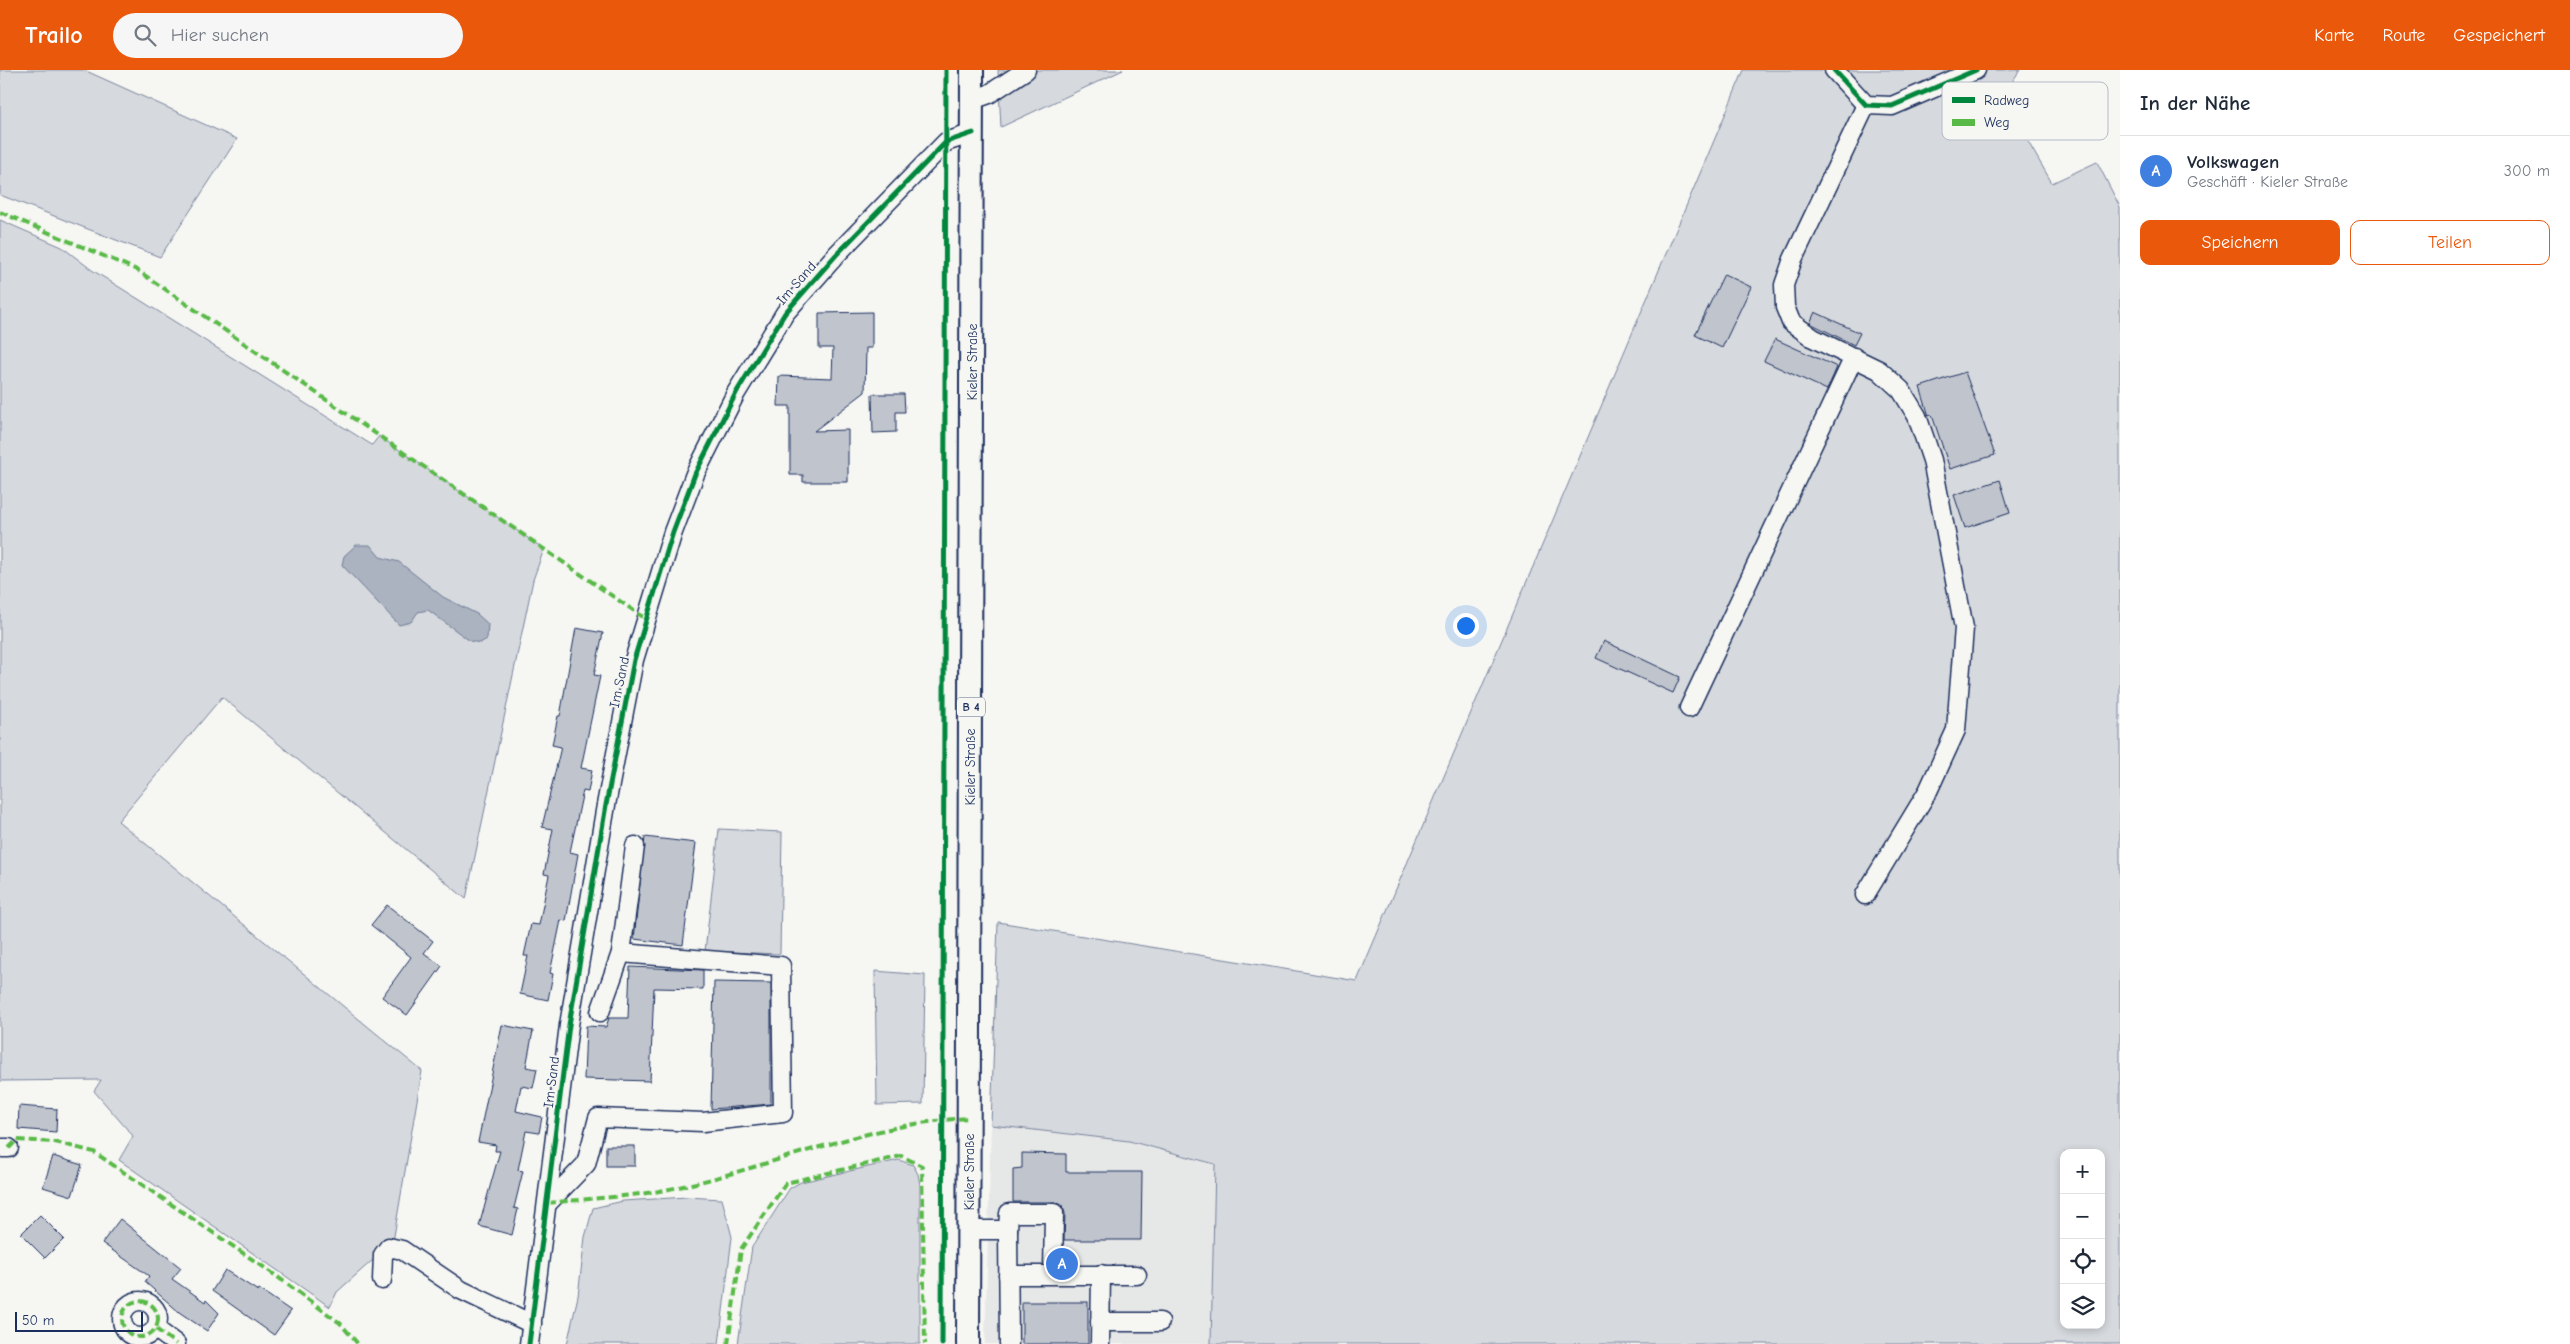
<!DOCTYPE html>
<html lang="de">
<head>
<meta charset="utf-8">
<style>
  :root { --surface:#fff; --page:#f6f6f7; --text:#1f2937; --muted:#747a83; --line:#e0e1e3; --accent:#ea580c }
  body { margin:0; font-family:"Comic Neue",sans-serif; background:var(--page); color:var(--text) }
  .controls { position:absolute; right:15px; bottom:15px; display:grid; overflow:hidden; border-radius:10px; box-shadow:0 2px 8px #0003 }
  .controls button { width:45px; height:45px; display:grid; place-items:center; padding:0; border:0; border-bottom:1px solid var(--line); background:var(--surface); color:var(--text); font:25px sans-serif }
  .scale { position:absolute; left:15px; bottom:12px; width:128px; box-sizing:border-box; padding-left:5px; border:2px solid #1b2f5e; border-top:0; font-size:14px; line-height:18px; white-space:nowrap; color:#1b2f5e; -webkit-text-stroke:4px #f6f6f2; paint-order:stroke }
  .you { position:absolute; left:1465px; top:555px; width:18px; height:18px; margin:-12px; border:4px solid #fff; border-radius:50%; background:#1a73e8; box-shadow:0 0 0 8px #1a73e833 }
  .badge { display:grid; place-items:center; width:32px; height:32px; border-radius:50%; background:var(--accent); color:#fff; font-size:16px; font-weight:700 }
  .pin { position:absolute; translate:-50% -50%; border:2px solid #fff; box-shadow:0 1px 5px #0006 }
  .list { margin:0; padding:0; list-style:none }
  h2 { display:flex; justify-content:space-between; align-items:center; height:65px; margin:0; padding:0 20px; font-size:21px }
  h2 small { font-size:16px; font-weight:400; color:var(--muted) }
  .list li { display:grid; grid-template-columns:32px 1fr auto; gap:15px; align-items:center; box-sizing:border-box; height:70px; padding:0 20px; border-top:1px solid var(--line) }
  .list b { display:block; font-size:19px; white-space:nowrap }
  .list p { margin:0; font-size:16px; white-space:nowrap; color:var(--muted) }
  .list em { font-size:16px; font-style:normal; color:var(--muted) }
  .actions { display:flex; gap:10px; padding:15px 20px }
  .actions a { flex:1; padding:11px 0; border:1px solid var(--accent); border-radius:10px; text-align:center; font-size:18px; color:var(--accent) }
  .actions .main { background:var(--accent); color:#fff }
  .icon { flex:none; width:28px; height:28px; fill:none; stroke:currentColor; stroke-width:2; stroke-linecap:round; stroke-linejoin:round }
  .map { position:relative; flex:none; width:2120px; height:1274px; overflow:hidden }
  header { display:flex; align-items:center; gap:30px; box-sizing:border-box; height:70px; padding:0 25px; background:var(--accent); color:#fff }
  header strong { font-size:24px }
  nav { display:flex; gap:28px; margin-inline-start:auto; font-size:18px }
  .search { width:350px; height:45px; background:var(--page); display:flex; align-items:center; gap:12px; box-sizing:border-box; padding:0 18px; border-radius:28px; color:var(--muted); font-size:19px }
  main { display:flex }
  aside { flex:1; background:var(--surface) }
  .map>svg:first-child { display:block }
  .built { fill:#e6e7e7 }
  .green { fill:#d6d9dd; stroke:#78849e; fill-rule:evenodd }
  .water { fill:#abb2c0; stroke:#717e99 }
  .building { fill:#c0c4cd; stroke:#1b2f5e }
  .lines { fill:none; stroke-linecap:round; stroke-linejoin:round }
  .minor-casing { stroke:#1b2f5e; stroke-width:21 }
  .major-casing { stroke:#1b2f5e; stroke-width:26 }
  .minor { stroke:#f6f6f2; stroke-width:18 }
  .major { stroke:#f6f6f2; stroke-width:22 }
  .quiet { stroke:#58b947; stroke-width:4; stroke-dasharray:8 4; stroke-linecap:butt }
  .cycleway-casing { stroke:#f6f6f2; stroke-width:8 }
  .cycleway { stroke:#00873e; stroke-width:5 }
  .labels { text-anchor:middle; stroke-width:4; stroke-linejoin:round; paint-order:stroke }
  .shield { fill:#f6f6f2; stroke:#5d6b8a; stroke-width:1 }
  .shield-label { font-size:12px; font-weight:bold; fill:#1b2f5e }
  .street-label { font-size:14px; fill:#1b2f5e; stroke:#f6f6f2 }
  .key { fill:#f6f6f2; stroke:#b4bac6; stroke-width:1 }
  .key-label { font-size:14px; fill:#1b2f5e }
</style>
</head>
<body>
<header>
<strong>Trailo</strong>
<div class="search"><svg class="icon" aria-label="search" viewBox="0 0 24 24"><circle cx="10" cy="10" r="6"/><path d="M15 15l6 6"/></svg>Hier suchen</div>
<nav><a>Karte</a><a>Route</a><a>Gespeichert</a></nav>
</header>
<main>
<div class="map">
<svg width="2120" height="1274" viewBox="0 0 2120 1274">
  <rect width="100%" height="100%" fill="#f6f6f2"/>
  <filter id="ink" filterUnits="userSpaceOnUse"><feTurbulence type="fractalNoise" baseFrequency=".02" numOctaves="2"/><feDisplacementMap in="SourceGraphic" scale="10" xChannelSelector="R" yChannelSelector="G"/><feConvolveMatrix kernelMatrix="1 2 1 2 8 2 1 2 1" color-interpolation-filters="sRGB"/></filter>
  <g filter="url(#ink)">
    <polygon class="built" points="991,1055 1129,1071 1215,1094 1211,1274 985,1274"/>
    <g class="green">
      <polygon points="0,0 84,0 237,69 160,187 0,125"/>
      <polygon points="998,0 1123,0 1001,57"/>
      <path d="M1744,0H2020L2012,12L2009,39L2052,113L2097,92L2120,137V1274H1211L1215,1094L1129,1071L991,1055L998,852L1357,911ZM2064,1083H2101V1255H2064Z"/>
      <polygon points="0,150 62,177 92,200 372,375 379,366 544,479 533,510 466,829 222,627 118,751 422,1001 393,1172 337,1222 330,1237 119,1090 133,1066 94,1021 101,1010 0,1011"/>
      <polygon points="719,759 782,762 780,884 705,881"/>
      <polygon points="875,901 925,905 923,1034 877,1035"/>
      <polygon points="899,1090 913,1095 918,1104 920,1115 920,1274 738,1274 752,1177 790,1118 801,1112"/>
      <polygon points="687,1127 722,1129 732,1167 719,1274 567,1274 578,1226 585,1167 593,1138 623,1131"/>
    </g>
    <polygon class="water" points="356,475 370,475 380,487 399,492 443,527 477,544 488,554 487,569 480,573 470,571 428,540 418,542 411,552 399,555 342,495 344,486"/>
    <g class="building">
      <polygon points="1724,204 1751,217 1722,278 1695,265"/>
      <polygon points="872,242 872,278 866,278 865,322 814,361 848,360 848,412 803,412 803,405 790,405 790,336 778,336 779,306 832,308 833,278 819,278 819,243"/>
      <polygon points="1815,242 1860,263 1854,275 1810,253"/>
      <polygon points="1775,269 1837,297 1827,320 1764,291"/>
      <polygon points="1965,302 1995,385 1950,399 1932,345 1929,346 1920,317"/>
      <polygon points="872,324 904,324 905,342 896,342 896,362 873,363"/>
      <polygon points="2000,410 2010,443 1965,458 1954,425"/>
      <polygon points="576,558 603,563 594,605 600,606 581,698 592,700 588,722 583,721 570,782 578,784 566,851 561,850 550,903 553,904 548,930 520,924 528,886 524,886 531,854 539,855 549,805 544,804 553,759 542,757 561,677 552,675 558,646 560,646"/>
      <polygon points="1604,571 1680,607 1673,623 1596,588"/>
      <polygon points="645,767 696,773 683,875 634,869"/>
      <polygon points="387,835 433,871 424,883 442,896 407,945 382,927 411,887 371,855"/>
      <polygon points="630,897 703,900 703,919 654,918 650,1011 584,1009 586,956 606,957 609,948 628,948"/>
      <polygon points="714,912 771,913 771,1034 711,1039"/>
      <polygon points="502,955 533,961 526,997 537,999 533,1018 521,1016 516,1041 542,1047 539,1063 526,1061 518,1100 523,1101 514,1138 518,1139 512,1165 479,1156 500,1081 495,1081 496,1075 478,1072"/>
      <polygon points="19,1036 57,1039 56,1062 18,1059"/>
      <rect x="606" y="1076" width="29" height="20"/>
      <polygon points="1022,1083 1066,1084 1066,1102 1142,1102 1141,1170 1064,1170 1065,1143 1062,1135 1054,1132 1013,1132 1013,1099 1022,1098"/>
      <polygon points="53,1086 82,1095 72,1126 43,1117"/>
      <polygon points="40,1145 64,1169 45,1188 21,1164"/>
      <polygon points="120,1149 181,1198 172,1209 205,1232 206,1230 219,1243 207,1261 179,1242 145,1212 149,1206 102,1173"/>
      <polygon points="225,1200 258,1221 259,1219 291,1241 274,1265 212,1221"/>
      <rect x="1022" y="1232" width="66" height="42"/>
    </g>
    <g class="lines">
      <defs>
        <g id="minor">
          <polyline points="1834,0 1866,35 1892,36 1976,0"/>
          <polyline points="972,30 989,24 1026,0"/>
          <polyline points="1689,638 1854,287"/>
          <polyline points="1865,825 1928,721 1956,660 1964,558 1932,390 1917,346 1901,320 1879,300 1813,268 1791,252 1785,237 1784,215 1793,189 1866,35"/>
          <polyline points="600,942 621,883"/>
          <polyline points="0,1078 9,1078"/>
          <polyline points="548,1133 586,1094 598,1048 703,1052 783,1043 781,896 621,883 635,776"/>
          <polyline points="969,1160 1008,1160 1009,1274"/>
          <polyline points="1008,1160 1009,1143 1054,1143 1053,1204"/>
          <polyline points="1008,1205 1137,1205"/>
          <polyline points="382,1210 383,1185 389,1177 402,1180 461,1220 532,1254"/>
          <circle cx="140" cy="1249" r="18"/>
          <polyline points="1100,1252 1160,1252"/>
          <polyline points="156,1259 176,1274"/>
          <polyline points="529,1274 569,955 606,735 634,590 673,462 695,404 736,323 785,243 836,185 946,72 973,63"/>
          <polyline points="1100,1274 1101,1204"/>
        </g>
        <polyline id="major" points="968,1274 972,0"/>
      </defs>
      <use href="#minor" class="minor-casing"/>
      <use href="#major" class="major-casing"/>
      <use href="#minor" class="minor"/>
      <use href="#major" class="major"/>
      <g class="quiet">
        <polyline points="0,142 137,200 646,549"/>
        <polyline points="9,1078 17,1070 55,1072 94,1082 268,1200 340,1253 358,1274"/>
        <path d="M548,1133C591,1128 637,1127 679,1117C777,1095 868,1053 969,1048"/>
        <circle cx="140" cy="1249" r="18"/>
        <polyline points="156,1259 176,1274"/>
        <polyline points="728,1274 741,1179 786,1113 901,1086 922,1096 925,1274"/>
      </g>
      <defs>
        <g id="cycleway">
          <polyline points="1834,0 1866,35 1892,36 1976,0"/>
          <polyline points="529,1274 569,955 606,735 634,590 673,462 695,404 736,323 785,243 836,185 946,72 973,63"/>
          <polyline points="942,1274 946,0"/>
        </g>
      </defs>
      <use href="#cycleway" class="cycleway-casing"/>
      <use href="#cycleway" class="cycleway"/>
    </g>
  </g>
  <g class="labels">
    <rect class="shield" x="957" y="627.5" width="28" height="19" rx="4"/>
    <g class="shield-label">
      <text x="971" y="641">B 4</text>
    </g>
    <g class="street-label">
      <text transform="translate(796 213) rotate(-49)" y="5">Im Sand</text>
      <text transform="translate(972 292) rotate(-90)" y="5">Kieler Straße</text>
      <text transform="translate(619 612) rotate(-78)" y="5">Im Sand</text>
      <text transform="translate(970 697) rotate(-90)" y="5">Kieler Straße</text>
      <text transform="translate(551 1012) rotate(-83)" y="5">Im Sand</text>
      <text transform="translate(969 1102) rotate(-90)" y="5">Kieler Straße</text>
    </g>
  </g>
  <rect x="1942" y="12" width="166" height="58" rx="8" class="key"/>
  <rect x="1952" y="27" width="23" height="6" fill="#00873e"/>
  <rect x="1952" y="49" width="23" height="7" fill="#58b947"/>
  <g class="key-label">
    <text x="1984" y="35">Radweg</text>
    <text x="1984" y="57">Weg</text>
  </g>
</svg>
<div class="controls">
<button>+</button>
<button>−</button>
<button><svg class="icon" aria-label="locate" viewBox="0 0 24 24"><circle cx="12" cy="12" r="6"/><path d="M12 2v4M12 18v4M2 12h4M18 12h4"/></svg></button>
<button><svg class="icon" aria-label="layers" viewBox="0 0 24 24"><path d="M12 4l9 5-9 5-9-5zM3 14l9 5 9-5"/></svg></button>
</div>
<div class="scale">50 m</div>
<div class="you"></div>
<div class="pin badge" style="left:1062px;top:1194px;background:#3f7fe0">A</div>
</div>
<aside>
<h2>In der Nähe<small></small></h2>
<ul class="list">
<li><span class="badge" style="background:#3f7fe0">A</span><div><b>Volkswagen</b><p>Geschäft · Kieler Straße</p></div><em>300 m</em></li>
</ul>
<div class="actions"><a class="main">Speichern</a><a>Teilen</a></div>
</aside>
</main>
</body>
</html>
